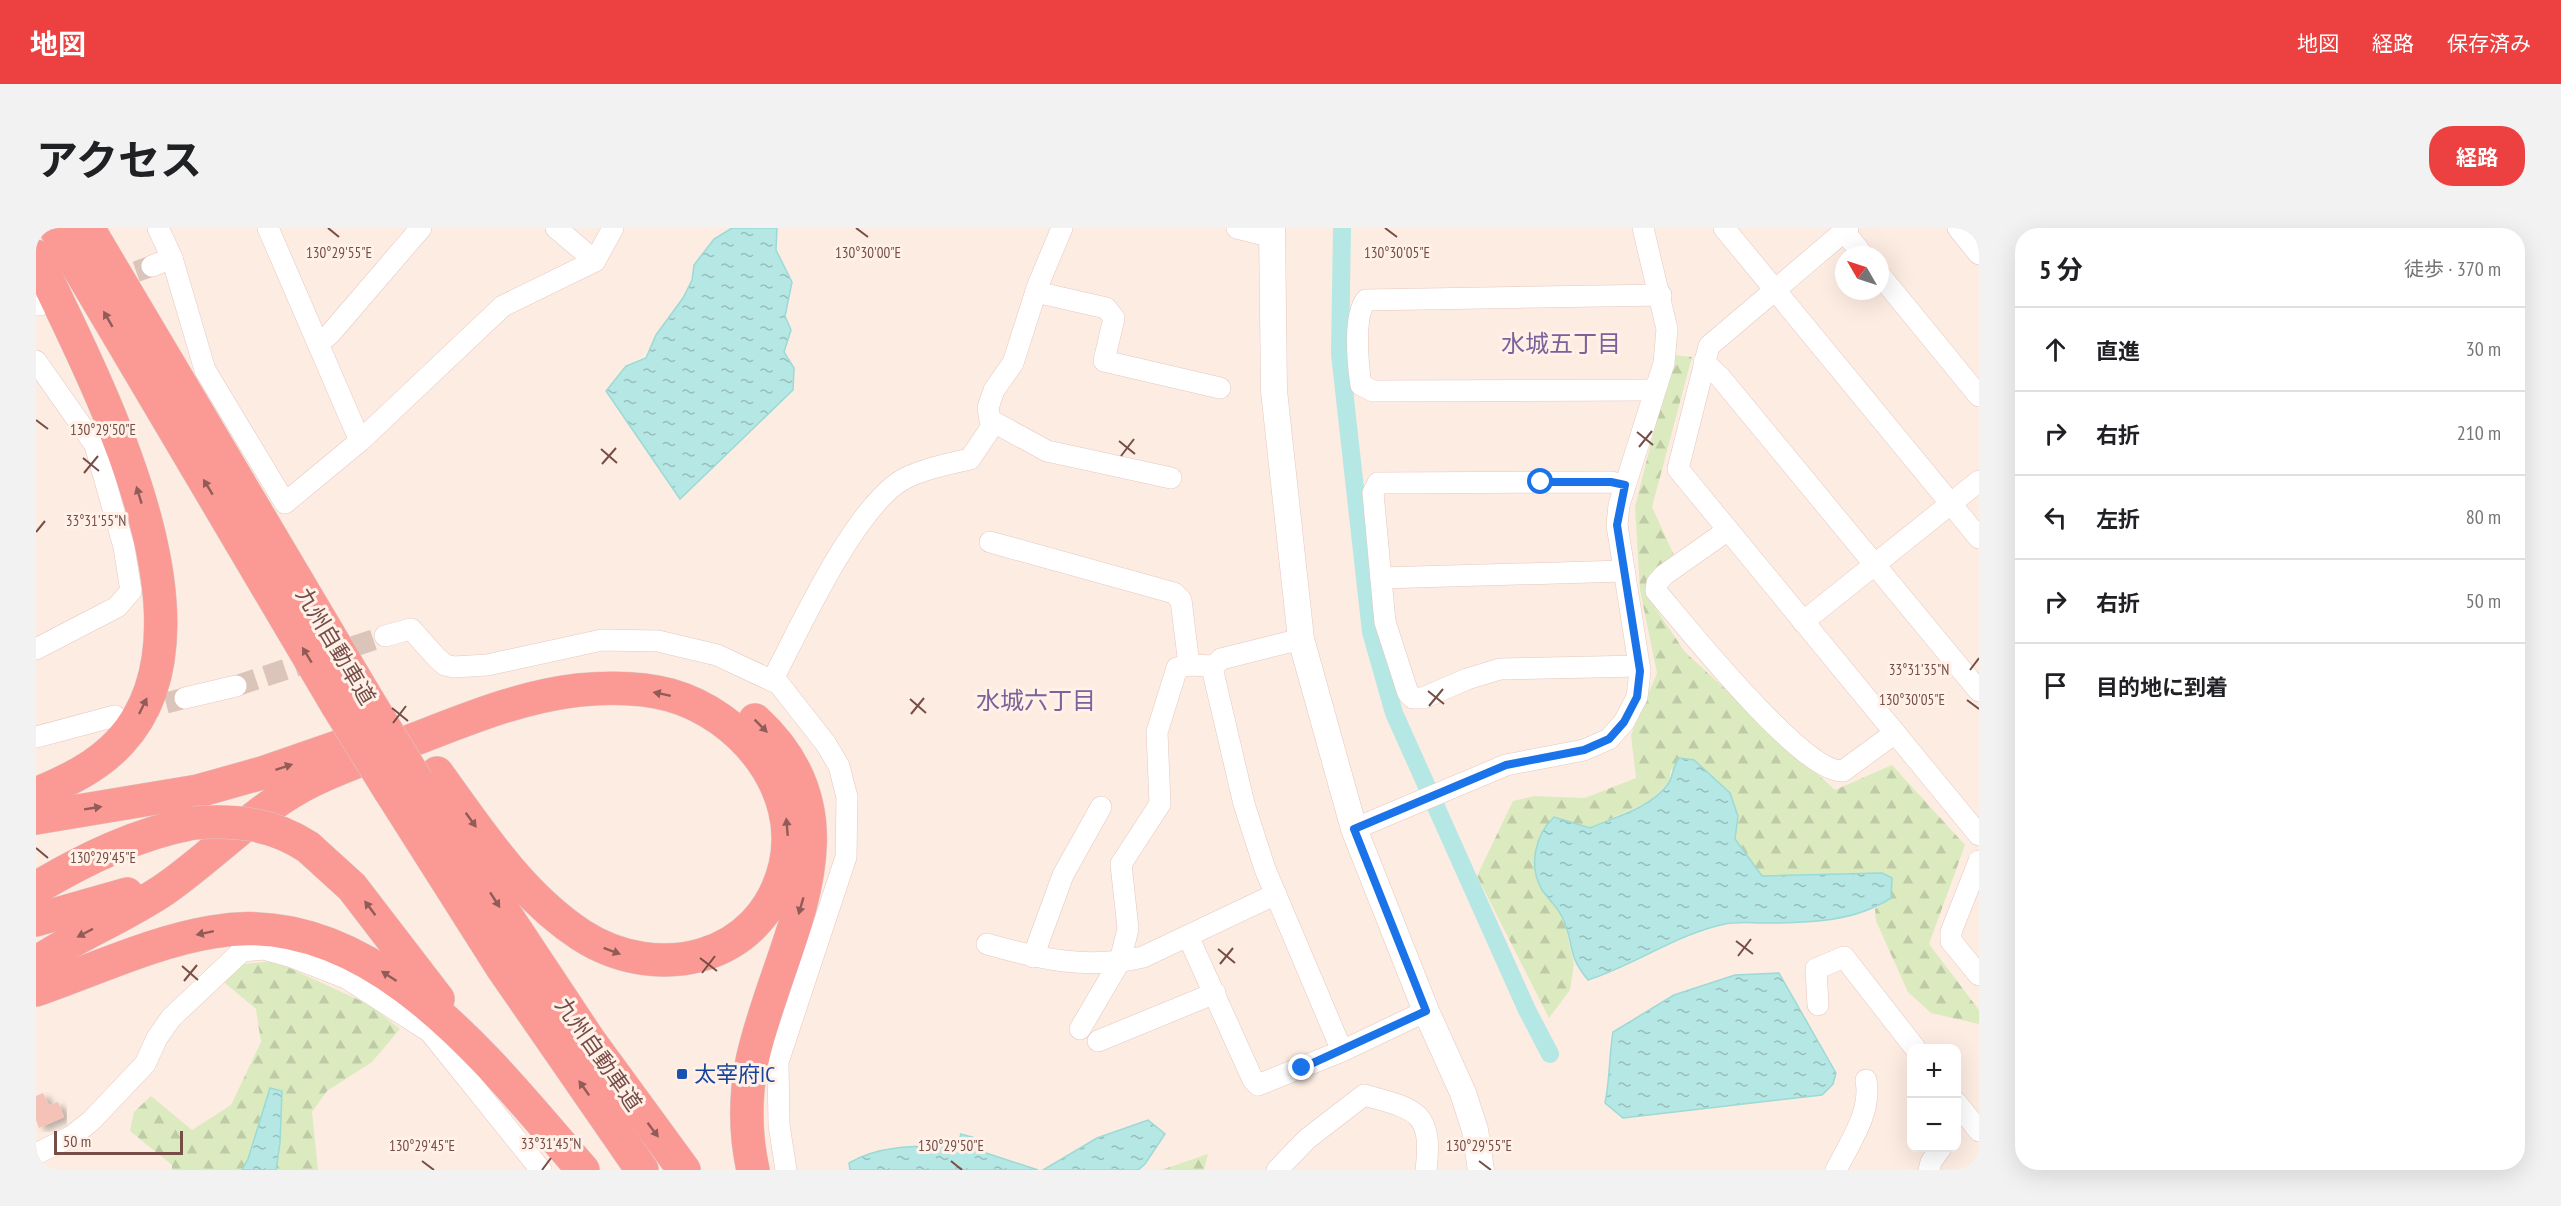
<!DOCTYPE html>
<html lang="ja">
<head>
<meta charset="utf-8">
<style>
  :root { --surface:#fff; --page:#f2f2f2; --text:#202124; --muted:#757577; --line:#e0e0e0; --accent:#ed4040 }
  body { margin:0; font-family:"PT Sans Narrow","Noto Sans JP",sans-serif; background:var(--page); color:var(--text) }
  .controls { position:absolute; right:18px; bottom:18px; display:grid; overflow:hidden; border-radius:12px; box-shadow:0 6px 24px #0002 }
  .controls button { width:54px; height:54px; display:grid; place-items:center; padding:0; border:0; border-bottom:2px solid var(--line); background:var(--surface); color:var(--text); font:30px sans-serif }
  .compass { position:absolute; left:1799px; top:18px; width:54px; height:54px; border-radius:50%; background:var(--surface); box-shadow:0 6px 24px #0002; rotate:309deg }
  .scale { position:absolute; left:18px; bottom:15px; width:129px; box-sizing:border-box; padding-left:6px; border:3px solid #764d47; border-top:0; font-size:16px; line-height:21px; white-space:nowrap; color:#764d47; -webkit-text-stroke:4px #fff1e8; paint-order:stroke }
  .stop { position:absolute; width:18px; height:18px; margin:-14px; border:4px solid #1a73e8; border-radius:50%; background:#fff }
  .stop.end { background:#1a73e8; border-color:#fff; box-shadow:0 2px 6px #0008 }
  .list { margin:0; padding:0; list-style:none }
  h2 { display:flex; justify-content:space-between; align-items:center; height:78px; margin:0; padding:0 24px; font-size:26px }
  h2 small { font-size:20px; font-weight:400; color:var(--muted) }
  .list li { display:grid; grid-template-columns:39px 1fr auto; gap:18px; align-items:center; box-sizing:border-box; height:84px; padding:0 24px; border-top:2px solid var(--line) }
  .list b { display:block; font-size:22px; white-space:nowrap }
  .list em { font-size:20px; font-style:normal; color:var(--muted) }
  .icon { flex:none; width:33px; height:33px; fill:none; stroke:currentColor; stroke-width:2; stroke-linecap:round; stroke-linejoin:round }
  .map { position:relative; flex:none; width:1943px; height:942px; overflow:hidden; border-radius:24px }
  header { display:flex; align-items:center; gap:36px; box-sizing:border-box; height:84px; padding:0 30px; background:var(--accent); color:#fff }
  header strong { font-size:28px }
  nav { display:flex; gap:33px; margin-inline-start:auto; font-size:21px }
  .intro { display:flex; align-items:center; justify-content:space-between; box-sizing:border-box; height:144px; padding:0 36px }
  h1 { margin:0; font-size:42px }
  .button { padding:15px 27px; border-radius:24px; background:var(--accent); color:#fff; font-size:21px; font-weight:700 }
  main { display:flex; gap:36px; padding:0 36px }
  aside { flex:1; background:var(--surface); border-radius:24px; box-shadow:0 6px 24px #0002 }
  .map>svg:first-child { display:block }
  .forest { fill:url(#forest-firs) }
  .water { fill:url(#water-ripples); stroke:#9bdad6; stroke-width:1.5 }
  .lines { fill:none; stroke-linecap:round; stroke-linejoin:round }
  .canal { stroke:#b5e7e4; stroke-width:18 }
  .building { fill:#f4c2b7; filter:url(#shadow) }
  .minor-tunnel { stroke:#dbc4ba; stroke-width:21; stroke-dasharray:21 10; stroke-linecap:butt }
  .minor-casing { stroke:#e4c8c0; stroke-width:22 }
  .tertiary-casing { stroke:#e4c8c0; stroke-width:27 }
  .motorway-casing { stroke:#d9cdcb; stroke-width:34 }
  .minor { stroke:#fff; stroke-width:21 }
  .tertiary { stroke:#fff; stroke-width:26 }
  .motorway { stroke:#fb9995; stroke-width:33 }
  .motorway-bridge-casing { stroke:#d9cdcb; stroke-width:34; stroke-linecap:butt }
  .motorway-bridge { stroke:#fb9995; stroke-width:33 }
  .oneway { fill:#915c57 }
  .route { stroke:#1a73e8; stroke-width:8 }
  .ticks { fill:none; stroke:#764d47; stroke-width:2 }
  .transit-dot { fill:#1a4fb4; stroke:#fff1e8; stroke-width:2 }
  .labels { text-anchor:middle; stroke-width:6; stroke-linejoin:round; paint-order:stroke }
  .street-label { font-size:22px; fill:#764d47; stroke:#fff1e8 }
  .transit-label { font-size:22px; fill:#164399; stroke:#fff1e8; text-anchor:start }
  .neighbourhood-label { font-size:24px; fill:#7b629a; stroke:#fff1e8 }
  .ticks-label { font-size:15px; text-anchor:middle; fill:#764d47; stroke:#fff1e8; stroke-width:6; stroke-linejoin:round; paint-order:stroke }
</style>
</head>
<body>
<header>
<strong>地図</strong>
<nav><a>地図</a><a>経路</a><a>保存済み</a></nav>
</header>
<div class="intro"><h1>アクセス</h1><a class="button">経路</a></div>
<main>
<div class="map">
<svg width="1943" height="942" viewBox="0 0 1943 942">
  <defs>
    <pattern id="forest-firs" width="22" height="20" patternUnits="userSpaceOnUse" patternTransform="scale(1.5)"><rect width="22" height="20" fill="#dbebbf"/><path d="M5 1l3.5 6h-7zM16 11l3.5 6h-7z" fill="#bfcba6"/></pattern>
    <pattern id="water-ripples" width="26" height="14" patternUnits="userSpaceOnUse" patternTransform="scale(1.5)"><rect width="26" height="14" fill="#b5e7e4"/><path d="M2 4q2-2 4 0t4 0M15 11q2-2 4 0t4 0" fill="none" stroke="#98bdbb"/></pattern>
    <filter id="shadow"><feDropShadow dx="6" dy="3.5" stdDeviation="3" flood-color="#0004"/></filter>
  </defs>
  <rect width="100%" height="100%" fill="#fdece1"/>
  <g class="forest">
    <polygon points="1637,127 1656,129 1616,279 1638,327 1618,347 1616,375 1649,424 1799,562 1856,537 1929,617 1893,716 1943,782 1943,796 1895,785 1872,764 1840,693 1839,681 1855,670 1846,645 1726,648 1699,611 1702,588 1635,541 1633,554 1614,573 1554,600 1536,596 1505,660 1528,691 1538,736 1534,762 1513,790 1441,648 1477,573 1498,568 1549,570 1600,550 1595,507 1621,445 1604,362 1599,279"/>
    <polygon points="238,733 334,777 364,801 336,834 291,863 276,884 282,942 240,942 244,915 246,863 234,860 212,931 206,942 136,942 136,937 94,903 98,884 115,868 156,902 195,877 225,814 220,781 190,756 176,739"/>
    <polygon points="1172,926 1168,942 1125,942"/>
  </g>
  <g class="water">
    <polygon points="696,0 741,0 740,22 756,54 749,88 755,102 748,124 758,140 757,162 644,271 570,163 590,138 610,130 620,107 647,70 656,52 658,37 678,11"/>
    <path d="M1643,530L1658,532L1694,565L1702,588L1699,611L1726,648L1846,645L1856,650L1855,670C1818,694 1773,695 1730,695C1717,695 1702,693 1689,696C1641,706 1599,737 1552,752C1531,727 1539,720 1528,693C1524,681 1513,672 1506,662C1492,638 1499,607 1518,589L1554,600C1579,589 1615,580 1632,556C1637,549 1636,540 1643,530Z"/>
    <path d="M1743,745L1800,845L1797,856L1786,867L1587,890L1569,875C1574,851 1573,828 1577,804L1638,767L1699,747Z"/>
    <polygon points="234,860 246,863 244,915 240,942 206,942 212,931"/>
    <polygon points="1112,892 1129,906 1109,936 1102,942 1007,942 1061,910"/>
    <path d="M925,906L939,910L950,925L1002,942H814L813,935C844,916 885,918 921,918Z"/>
  </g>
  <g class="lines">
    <polyline class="canal" points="1306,0 1304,126 1335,404 1358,485 1491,782 1514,826"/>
  </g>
  <polygon class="building" points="7,865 13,877 22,874 28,889 3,900 0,892 0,868"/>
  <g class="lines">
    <g class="minor-tunnel">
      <polyline points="71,54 116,38"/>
      <polyline points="200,458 349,408"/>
      <polyline points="100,483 149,470"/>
    </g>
    <defs>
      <g id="minor">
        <polyline points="122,0 136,30 169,142 249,275 324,213 467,78 559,33 577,0"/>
        <polyline points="232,0 324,213"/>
        <polyline points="520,0 559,33"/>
        <polyline points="1026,0 1002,57 977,135 958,162 952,180 954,192 1011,223 1135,250"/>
        <polyline points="1201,0 1237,9"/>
        <polyline points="1688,0 1943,310"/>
        <polyline points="1812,0 1673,118 1642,241 1943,607"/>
        <polyline points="1922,0 1943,26"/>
        <polyline points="1808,3 1827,27"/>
        <polyline points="116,38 136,30"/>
        <polyline points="1844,47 1943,168"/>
        <polyline points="1000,64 1070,80 1078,90 1068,133 1184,160"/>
        <polyline points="0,77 4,77"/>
        <polyline points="282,116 294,106 385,0"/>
        <polyline points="0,133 59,217 88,319 95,363 81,379 0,421"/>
        <polyline points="1668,134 1684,149 1943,463"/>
        <path d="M1619,162L1337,163L1325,157C1322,137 1317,88 1330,72L1625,67"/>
        <polyline points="1589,257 1575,254 1342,255 1337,265 1349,394 1372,465 1377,470 1387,470 1431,451 1464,441 1603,438"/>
        <path d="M1692,302L1628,347L1621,355L1620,363C1649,397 1766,545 1807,543L1859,505"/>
        <polyline points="954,314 1138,365 1145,372 1153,437"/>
        <polyline points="1345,350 1588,343"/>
        <polyline points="1767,394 1943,253"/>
        <polyline points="349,408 375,401 401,430 409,437 418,439 451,437 566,412 622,413 681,427 743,456 790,516 803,538 811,569 810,629 742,834 743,897 750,942"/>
        <polyline points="1265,411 1185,431 1178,438 1177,444 1208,576 1229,641 1306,823"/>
        <path d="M737,451C765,397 813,292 860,256C877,243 912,236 934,231L958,195"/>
        <polyline points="149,470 200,458"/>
        <polyline points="0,509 79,488"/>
        <polyline points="1318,601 1470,537 1548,522 1573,511 1588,494 1601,469 1604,443 1581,297 1583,277 1628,135 1631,101 1607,0"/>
        <polyline points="1943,633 1915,704 1915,713 1943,747"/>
        <polyline points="1152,708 1217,852 1222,857 1306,823 1390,783"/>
        <path d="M951,716C1003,731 1053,742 1107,729L1240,666"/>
        <polyline points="997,729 1027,647 1065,579"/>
        <polyline points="1782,777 1780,741 1808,729 1879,820"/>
        <polyline points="1044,801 1084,733 1092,701 1085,636 1124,576 1121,504 1141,440 1153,437 1178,438"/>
        <polyline points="1062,813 1179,765"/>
        <polyline points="1920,874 1943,903"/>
        <polyline points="0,926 36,908 55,893 109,836 121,810 135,790 206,723 227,721 256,729 310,750 394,804 505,942"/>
        <path d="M1241,942L1271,911L1328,867C1381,881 1397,884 1390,942"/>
        <path d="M1800,942C1814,914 1836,884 1830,852"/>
        <polyline points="1893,942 1895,934 1905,920"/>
      </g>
      <polyline id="tertiary" points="1236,0 1238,163 1265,411 1318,601 1390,783 1427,865 1439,902 1445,942"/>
      <g id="motorway">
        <polyline points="19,0 301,477"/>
        <polyline points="52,0 327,464"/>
        <path d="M0,28C55,145 193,397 84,514C61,539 31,553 0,566"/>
        <polyline points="381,553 553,812 648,942"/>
        <polyline points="354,563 465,738 606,942"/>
        <polyline points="0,590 162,563 226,545 304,518"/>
        <polyline points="272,619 316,659 402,771"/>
        <path d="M0,660C49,631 100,606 157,595"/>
        <polyline points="0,692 91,666"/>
        <path d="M0,735C41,707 88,689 129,661C175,629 214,587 264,559C294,542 329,531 361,518C420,496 479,469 543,462C573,459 604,459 634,467C705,487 767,561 749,638C726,733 621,756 545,707C484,667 443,603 401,545"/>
        <path d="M0,762C58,742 116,714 176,704C335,675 456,838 547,942"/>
        <path d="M717,942C709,906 709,869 716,833C741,715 832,595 719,492"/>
      </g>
    </defs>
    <use href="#minor" class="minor-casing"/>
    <use href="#tertiary" class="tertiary-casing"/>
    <use href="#motorway" class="motorway-casing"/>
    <use href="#minor" class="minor"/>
    <use href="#tertiary" class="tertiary"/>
    <use href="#motorway" class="motorway"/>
    <defs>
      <g id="motorway-bridge">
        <polyline points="327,464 381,553"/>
        <polyline points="301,477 354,563"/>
        <path d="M157,595C199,592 236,595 272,619"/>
      </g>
    </defs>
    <use href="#motorway-bridge" class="motorway-bridge-casing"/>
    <use href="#motorway-bridge" class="motorway-bridge"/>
  </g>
  <defs><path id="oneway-solid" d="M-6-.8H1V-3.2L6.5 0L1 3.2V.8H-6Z" transform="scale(1.5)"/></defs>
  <g class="oneway">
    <use href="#oneway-solid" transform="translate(72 91) rotate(-120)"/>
    <use href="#oneway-solid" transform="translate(172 259) rotate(-121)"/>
    <use href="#oneway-solid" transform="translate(103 267) rotate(-107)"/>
    <use href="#oneway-solid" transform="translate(271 427) rotate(-121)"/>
    <use href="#oneway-solid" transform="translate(626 466) rotate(-168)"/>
    <use href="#oneway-solid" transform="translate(107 478) rotate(-64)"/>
    <use href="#oneway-solid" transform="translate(725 498) rotate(45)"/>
    <use href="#oneway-solid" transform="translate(248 539) rotate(-18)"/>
    <use href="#oneway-solid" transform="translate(57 580) rotate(-9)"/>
    <use href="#oneway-solid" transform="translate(435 592) rotate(54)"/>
    <use href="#oneway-solid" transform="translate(751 599) rotate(-95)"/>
    <use href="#oneway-solid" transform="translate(459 672) rotate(57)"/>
    <use href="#oneway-solid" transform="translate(765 678) rotate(106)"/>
    <use href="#oneway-solid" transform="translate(334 680) rotate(-127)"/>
    <use href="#oneway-solid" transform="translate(49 705) rotate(152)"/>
    <use href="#oneway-solid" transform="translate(169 705) rotate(168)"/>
    <use href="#oneway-solid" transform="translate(576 723) rotate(21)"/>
    <use href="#oneway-solid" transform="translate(353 748) rotate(-147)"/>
    <use href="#oneway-solid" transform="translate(548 860) rotate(-125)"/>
    <use href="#oneway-solid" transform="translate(617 902) rotate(53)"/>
  </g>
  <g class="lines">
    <polyline class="route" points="1266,840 1390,783 1318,601 1470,537 1548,522 1573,511 1588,494 1601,469 1604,443 1581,297 1589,257 1575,254 1505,254"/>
  </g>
  <path class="ticks" d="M292,0L303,9M820,0L832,9M1349,0L1361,9M0,192L12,201M1601,204L1617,217M1083,213L1099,226M1603,219L1616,203M565,221L581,235M1085,228L1098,211M47,230L63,243M566,236L580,220M48,245L62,228M0,304L9,293M1934,442L1943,430M1392,463L1408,476M874,471L890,485M1931,472L1943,481M1393,478L1407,461M356,480L372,493M875,486L888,470M357,495L370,478M0,620L12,630M1700,713L1717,726M1182,721L1199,735M1702,728L1715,711M664,730L681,743M1184,736L1197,720M146,738L162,752M666,745L679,728M148,753L161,737M386,933L398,942M915,933L926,942M1443,933L1455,942M506,942L515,930"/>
  <rect class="transit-dot" x="640" y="840" width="12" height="12" rx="3"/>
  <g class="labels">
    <g class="street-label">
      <text transform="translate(300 418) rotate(59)" y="8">九州自動車道</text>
      <text transform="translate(563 826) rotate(55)" y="8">九州自動車道</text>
    </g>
    <g class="transit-label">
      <text x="658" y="854">太宰府IC</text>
    </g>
    <g class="neighbourhood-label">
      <text x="1525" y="124">水城五丁目</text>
      <text x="1000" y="481">水城六丁目</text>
    </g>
  </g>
  <g class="ticks-label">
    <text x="303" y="30">130°29'55"E</text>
    <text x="832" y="30">130°30'00"E</text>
    <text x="1361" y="30">130°30'05"E</text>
    <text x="67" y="207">130°29'50"E</text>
    <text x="60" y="298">33°31'55"N</text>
    <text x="1883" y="447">33°31'35"N</text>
    <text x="1876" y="477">130°30'05"E</text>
    <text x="67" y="635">130°29'45"E</text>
    <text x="515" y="921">33°31'45"N</text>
    <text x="386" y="923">130°29'45"E</text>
    <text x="915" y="923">130°29'50"E</text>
    <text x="1443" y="923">130°29'55"E</text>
  </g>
</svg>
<div class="controls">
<button>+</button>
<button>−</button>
</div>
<svg class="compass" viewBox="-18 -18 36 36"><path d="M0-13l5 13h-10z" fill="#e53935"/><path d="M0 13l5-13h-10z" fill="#757577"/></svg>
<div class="scale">50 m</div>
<div class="stop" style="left:1505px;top:254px"></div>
<div class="stop end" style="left:1266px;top:840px"></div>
</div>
<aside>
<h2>5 分<small>徒歩 · 370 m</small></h2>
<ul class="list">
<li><svg class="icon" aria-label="ahead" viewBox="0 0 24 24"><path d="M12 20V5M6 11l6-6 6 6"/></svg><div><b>直進</b></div><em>30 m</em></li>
<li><svg class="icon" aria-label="right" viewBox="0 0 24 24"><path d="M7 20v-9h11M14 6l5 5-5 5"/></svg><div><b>右折</b></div><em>210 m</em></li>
<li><svg class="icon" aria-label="left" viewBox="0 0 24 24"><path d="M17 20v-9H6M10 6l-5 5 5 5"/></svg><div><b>左折</b></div><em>80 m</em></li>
<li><svg class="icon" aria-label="right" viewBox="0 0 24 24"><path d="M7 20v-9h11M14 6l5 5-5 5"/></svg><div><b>右折</b></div><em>50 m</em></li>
<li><svg class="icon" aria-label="arrive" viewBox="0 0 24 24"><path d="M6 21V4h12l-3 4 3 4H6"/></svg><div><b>目的地に到着</b></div></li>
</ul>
</aside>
</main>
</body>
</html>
